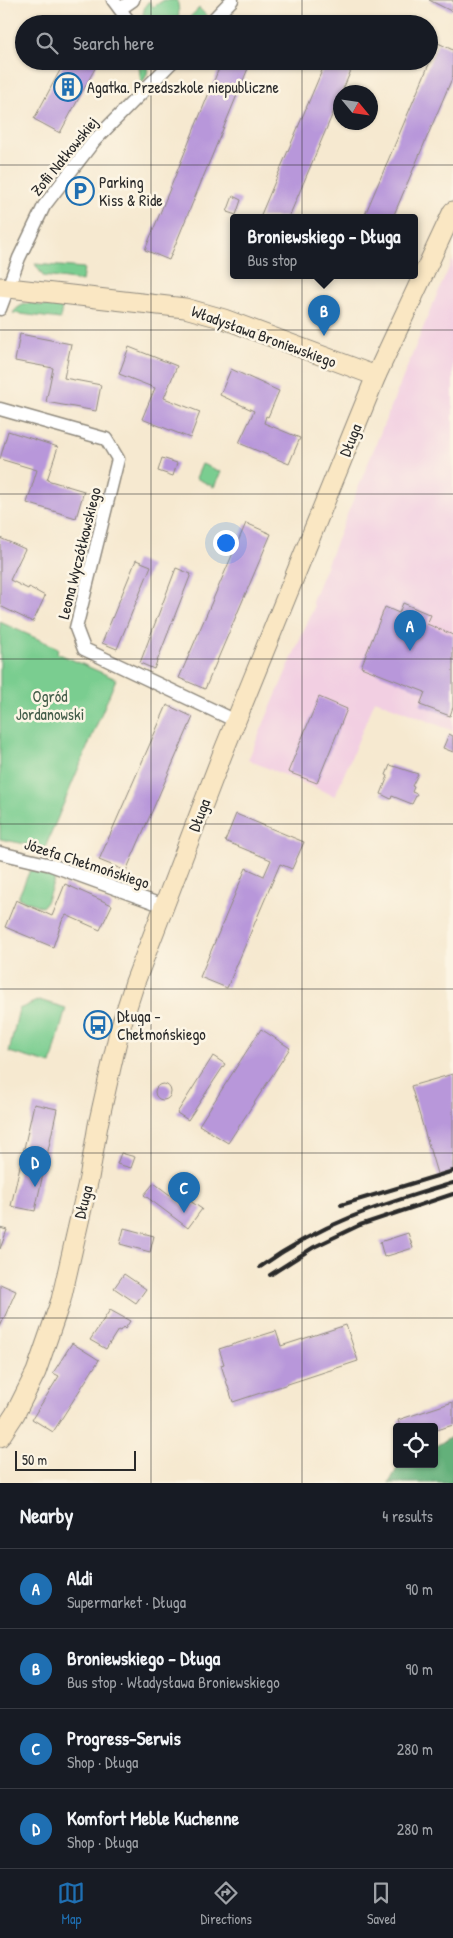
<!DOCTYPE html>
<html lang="en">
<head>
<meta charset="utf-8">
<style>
  :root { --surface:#171b24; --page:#242831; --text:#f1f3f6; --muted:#9ea1a6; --line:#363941; --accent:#1f6fb2 }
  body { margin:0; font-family:"Patrick Hand",sans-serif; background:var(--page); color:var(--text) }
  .controls { position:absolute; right:15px; bottom:15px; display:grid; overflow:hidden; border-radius:5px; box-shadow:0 1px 4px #0004 }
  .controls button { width:45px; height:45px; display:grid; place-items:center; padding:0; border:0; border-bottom:1px solid var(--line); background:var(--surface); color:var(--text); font:25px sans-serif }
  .compass { position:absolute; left:333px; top:85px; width:45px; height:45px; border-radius:50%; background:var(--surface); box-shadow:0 1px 4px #0004; rotate:119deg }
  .scale { position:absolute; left:15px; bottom:12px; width:121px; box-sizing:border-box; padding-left:5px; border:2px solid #2b2b2b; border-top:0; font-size:14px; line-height:18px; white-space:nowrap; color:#2b2b2b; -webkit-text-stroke:4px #fcf5e5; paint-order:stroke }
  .you { position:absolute; left:225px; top:542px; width:18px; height:18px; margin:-12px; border:4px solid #fff; border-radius:50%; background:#1a73e8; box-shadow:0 0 0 8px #1a73e833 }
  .badge { display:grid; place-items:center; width:32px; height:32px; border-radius:50%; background:var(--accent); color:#fff; font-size:16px; font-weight:700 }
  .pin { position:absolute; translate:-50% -41px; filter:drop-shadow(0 1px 2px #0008) }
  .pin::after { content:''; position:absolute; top:26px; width:18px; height:15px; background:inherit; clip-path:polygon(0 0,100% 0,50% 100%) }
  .popup { position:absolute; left:230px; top:214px; width:188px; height:65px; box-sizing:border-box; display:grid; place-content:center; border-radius:5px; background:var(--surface); filter:drop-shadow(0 1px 4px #0005); font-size:16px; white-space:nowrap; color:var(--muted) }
  .popup b { font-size:19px; color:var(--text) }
  .popup::after { content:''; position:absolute; left:50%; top:100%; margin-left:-10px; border:10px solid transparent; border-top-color:var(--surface) }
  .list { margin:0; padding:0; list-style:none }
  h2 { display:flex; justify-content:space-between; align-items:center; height:65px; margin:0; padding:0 20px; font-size:21px }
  h2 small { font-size:16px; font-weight:400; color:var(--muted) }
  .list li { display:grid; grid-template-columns:32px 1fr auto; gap:15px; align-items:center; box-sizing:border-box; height:80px; padding:0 20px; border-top:1px solid var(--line) }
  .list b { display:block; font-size:19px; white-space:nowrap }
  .list p { margin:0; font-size:16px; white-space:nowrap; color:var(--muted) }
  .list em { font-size:16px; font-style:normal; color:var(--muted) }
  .icon { flex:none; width:28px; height:28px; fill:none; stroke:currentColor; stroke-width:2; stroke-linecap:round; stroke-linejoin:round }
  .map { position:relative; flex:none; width:453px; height:1483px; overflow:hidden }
  .search { position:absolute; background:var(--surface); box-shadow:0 1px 4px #0004; left:15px; right:15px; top:15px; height:55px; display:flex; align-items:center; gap:12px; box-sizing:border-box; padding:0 18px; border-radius:28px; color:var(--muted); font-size:19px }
  .sheet { height:385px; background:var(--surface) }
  nav { display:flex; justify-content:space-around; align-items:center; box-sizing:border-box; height:70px; border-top:1px solid var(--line); background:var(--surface); font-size:14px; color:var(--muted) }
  nav a { display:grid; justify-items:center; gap:2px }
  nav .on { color:var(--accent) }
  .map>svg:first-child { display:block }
  .built { fill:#f2cfe2 }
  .green { fill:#7acd90; stroke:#527c5e }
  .forest { fill:#63b07a; stroke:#476e52 }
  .building { fill:#b897da }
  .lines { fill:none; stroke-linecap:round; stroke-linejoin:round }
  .street-casing { stroke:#908a7e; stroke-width:15 }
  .secondary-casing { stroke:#908a7e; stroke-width:21 }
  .street { stroke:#fff; stroke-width:12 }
  .secondary { stroke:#fae7c3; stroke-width:19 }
  .rail { stroke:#2b2b2b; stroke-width:4 }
  .grid { fill:none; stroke:#2b2b2b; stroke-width:1; stroke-opacity:0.55 }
  .labels { text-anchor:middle; stroke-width:5; stroke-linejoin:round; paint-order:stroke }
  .poi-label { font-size:16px; fill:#2b2b2b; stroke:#fcf5e5; text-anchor:start }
  .street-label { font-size:16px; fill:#2b2b2b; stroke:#fcf5e5 }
  .park-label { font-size:16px; fill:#435c49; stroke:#fcf5e5 }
</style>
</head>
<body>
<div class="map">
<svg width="453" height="1483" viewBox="0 0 453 1483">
  <rect width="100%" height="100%" fill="#fcf5e5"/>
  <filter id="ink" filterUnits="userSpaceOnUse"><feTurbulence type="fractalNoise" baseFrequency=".02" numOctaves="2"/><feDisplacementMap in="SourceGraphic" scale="10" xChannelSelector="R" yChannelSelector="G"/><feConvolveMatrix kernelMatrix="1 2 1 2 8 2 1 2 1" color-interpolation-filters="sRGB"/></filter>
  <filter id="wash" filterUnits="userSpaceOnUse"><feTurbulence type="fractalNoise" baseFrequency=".0096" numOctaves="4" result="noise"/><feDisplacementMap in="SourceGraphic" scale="20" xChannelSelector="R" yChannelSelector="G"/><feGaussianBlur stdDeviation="1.12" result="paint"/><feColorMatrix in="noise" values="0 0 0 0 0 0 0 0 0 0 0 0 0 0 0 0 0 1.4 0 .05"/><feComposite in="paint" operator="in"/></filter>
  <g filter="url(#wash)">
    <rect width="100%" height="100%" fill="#f6e9d0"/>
    <polygon class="built" points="453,259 453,731 375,700 335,796 248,760 314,607 312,601 432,306"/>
    <g class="green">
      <path d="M164,0H177C179,8 180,17 176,24H149L143,14L145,6L149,1L153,7Z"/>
      <polygon points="199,8 207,16 200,24 186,24 188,19"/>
      <path d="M141,61H148C149,70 147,77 141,84L139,66Z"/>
      <polygon points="35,264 84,268 82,281 43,276"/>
      <path d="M37,303V305L62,307L60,319L13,313C19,304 28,303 37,303Z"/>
      <polygon points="202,464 221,472 214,487 196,478"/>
      <polygon points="0,622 58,648 57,653 116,679 45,848 0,839"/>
      <polygon points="30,870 56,876 46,902 42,907 18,898"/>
      <polygon points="39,1000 66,1008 51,1064 9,1052 19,1009"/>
    </g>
    <polygon class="forest" points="453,1436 453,1483 389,1483 399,1465 434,1464 434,1447"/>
    <g id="blocks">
      <g class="building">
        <polygon points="429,0 453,0 453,6 451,11"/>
        <polygon points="438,43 453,50 453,76 393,217 364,217"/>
        <polygon points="65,61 99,61 60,133 34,119"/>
        <polygon points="222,61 237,61 249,66 169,260 145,250"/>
        <polygon points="326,61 355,61 289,217 260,217"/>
        <polygon points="233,196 241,200 236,215 227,212"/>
        <polygon points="20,334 71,344 64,378 101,385 96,411 46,402 53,368 15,361"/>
        <polygon points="129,347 177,366 164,398 200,412 190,438 142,419 155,388 119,374"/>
        <polygon points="231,369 279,391 268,417 266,416 264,423 300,438 289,464 239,443 254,411 220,395"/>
        <polygon points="8,431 58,447 47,480 84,491 76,518 27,503 37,470 0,459"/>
        <polygon points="162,458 177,463 173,476 158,471"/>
        <polygon points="246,523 271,534 205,689 179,678"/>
        <polygon points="0,538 25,549 10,580 28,589 29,587 45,596 33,622 0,606"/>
        <polygon points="136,560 151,566 117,649 102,643"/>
        <polygon points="176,568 191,574 154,669 140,663"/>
        <polygon points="403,603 431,615 427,624 453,635 453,707 450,716 420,705 425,692 361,667 385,607 399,613"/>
        <polygon points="319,697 347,709 317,783 288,772"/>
        <polygon points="167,705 193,717 126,871 99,860"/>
        <polygon points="449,734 453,736 453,752 443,748"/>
        <polygon points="390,765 418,774 412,786 414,787 412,792 417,794 412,804 392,796 391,799 381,794 388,776 386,775"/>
        <polygon points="236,814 304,842 292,869 280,864 227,988 200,977 246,868 264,876 271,860 225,841"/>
        <polygon points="65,884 112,905 100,930 66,915 62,921 53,947 5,927 16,900 52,916"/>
        <polygon points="261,1029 290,1048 228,1143 199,1125"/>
        <polygon points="213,1056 225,1064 188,1120 177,1113"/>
        <polygon points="453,1074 453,1173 438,1177 411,1086"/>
        <circle cx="163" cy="1092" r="8"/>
        <polygon points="34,1104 57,1109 35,1211 11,1206"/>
        <polygon points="121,1153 135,1157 131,1168 117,1164"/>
        <polygon points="154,1183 186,1207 190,1201 202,1209 188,1228 144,1195"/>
        <polygon points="0,1228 7,1230 0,1249"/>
        <polygon points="124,1228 154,1236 150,1252 120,1244"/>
        <polygon points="408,1233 413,1248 384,1257 380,1242"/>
        <polygon points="124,1274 146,1289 136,1303 114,1288"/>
        <polygon points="0,1284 16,1291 0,1327"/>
        <polygon points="110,1310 130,1321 125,1329 123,1327 120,1331 118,1330 106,1349 90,1340"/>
        <polygon points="346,1325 358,1361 233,1402 221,1365 224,1364 219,1349 276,1331 281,1346"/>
        <polygon points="72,1343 99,1360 53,1432 32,1419 59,1376 53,1373"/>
        <polygon points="453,1402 453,1425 434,1431 434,1427 400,1427 398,1420"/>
      </g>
    </g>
  </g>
  <g filter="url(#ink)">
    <use href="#blocks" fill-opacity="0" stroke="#908a7e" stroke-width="1"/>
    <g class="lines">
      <defs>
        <g id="street">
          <polyline points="113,0 131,24"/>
          <polyline points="120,9 133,0"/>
          <polyline points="209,24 232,0"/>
          <polyline points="0,309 19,258 44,206 94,141 173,61"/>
          <polyline points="0,409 106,439 118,459 76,628 84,649 236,721"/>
          <polyline points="0,853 51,865 164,906"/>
        </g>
        <g id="secondary">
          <polyline points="0,287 185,308 224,319 376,376"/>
          <polyline points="0,1437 15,1414 36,1372 61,1300 89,1178 98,1125 119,1032 135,982 222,755 376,376 453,211"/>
        </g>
      </defs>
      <use href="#street" class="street-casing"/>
      <use href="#secondary" class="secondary-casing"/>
      <use href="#street" class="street"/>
      <use href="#secondary" class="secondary"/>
      <g class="rail">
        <polyline points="341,1205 453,1171"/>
        <path d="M260,1267C323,1222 380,1205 453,1183"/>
        <polyline points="270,1275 314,1247 360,1225 453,1194"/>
      </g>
    </g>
  </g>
  <path class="grid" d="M151,0V24M302,0V24M151,61V1483M302,61V1483M0,165H453M0,330H453M0,494H453M0,659H453M0,824H453M0,989H453M0,1153H453M0,1318H453"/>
  <defs>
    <symbol id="building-ring" viewBox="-11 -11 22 22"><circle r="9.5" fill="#fcf5e5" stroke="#1f6fb2" stroke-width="1.5"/><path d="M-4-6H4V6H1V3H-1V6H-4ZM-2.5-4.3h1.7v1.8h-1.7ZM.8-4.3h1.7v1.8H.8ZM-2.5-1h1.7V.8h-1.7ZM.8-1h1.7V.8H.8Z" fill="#1f6fb2"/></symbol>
    <symbol id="parking-ring" viewBox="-11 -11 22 22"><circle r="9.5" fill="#fcf5e5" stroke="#1f6fb2" stroke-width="1.5"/><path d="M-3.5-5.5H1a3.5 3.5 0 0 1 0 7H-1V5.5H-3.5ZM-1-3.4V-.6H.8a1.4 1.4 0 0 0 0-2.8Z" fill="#1f6fb2"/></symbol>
    <symbol id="bus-ring" viewBox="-11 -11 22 22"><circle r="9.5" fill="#fcf5e5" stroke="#1f6fb2" stroke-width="1.5"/><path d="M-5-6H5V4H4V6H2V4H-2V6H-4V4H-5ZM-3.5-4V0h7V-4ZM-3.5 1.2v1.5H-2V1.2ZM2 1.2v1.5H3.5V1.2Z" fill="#1f6fb2"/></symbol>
  </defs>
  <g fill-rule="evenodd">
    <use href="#building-ring" x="52" y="71" width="32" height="32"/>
    <use href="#parking-ring" x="64" y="175" width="32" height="32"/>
    <use href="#bus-ring" x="82" y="1009" width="32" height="32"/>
  </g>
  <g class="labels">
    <g class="poi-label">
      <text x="87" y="93">Agatka. Przedszkole niepubliczne</text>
      <text x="99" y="188">Parking<tspan x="99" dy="18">Kiss &amp; Ride</tspan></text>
      <text x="117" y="1022">Długa -<tspan x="117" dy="18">Chełmońskiego</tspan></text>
    </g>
    <g class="street-label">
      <text transform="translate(64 156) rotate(-51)" y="6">Zofii Nałkowskiej</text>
      <text transform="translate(264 336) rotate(20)" y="6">Władysława Broniewskiego</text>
      <text transform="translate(350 440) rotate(-68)" y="6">Długa</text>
      <text transform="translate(79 553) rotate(-76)" y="6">Leona Wyczółkowskiego</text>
      <text transform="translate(199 815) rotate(-69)" y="6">Długa</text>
      <text transform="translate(87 863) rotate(18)" y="6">Józefa Chełmońskiego</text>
      <text transform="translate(83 1202) rotate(-76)" y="6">Długa</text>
    </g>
    <g class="park-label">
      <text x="50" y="702">Ogród<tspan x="50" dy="18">Jordanowski</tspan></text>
    </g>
  </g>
</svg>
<div class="controls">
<button><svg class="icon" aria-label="locate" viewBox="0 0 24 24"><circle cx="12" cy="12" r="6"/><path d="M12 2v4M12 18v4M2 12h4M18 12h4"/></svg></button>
</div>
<svg class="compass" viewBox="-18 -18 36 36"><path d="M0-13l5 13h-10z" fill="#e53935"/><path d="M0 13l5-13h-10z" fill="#9ea1a6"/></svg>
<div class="scale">50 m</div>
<div class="you"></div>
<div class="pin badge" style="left:410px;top:651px">A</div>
<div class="pin badge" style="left:324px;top:336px">B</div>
<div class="popup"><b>Broniewskiego - Długa</b>Bus stop</div>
<div class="pin badge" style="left:184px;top:1213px">C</div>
<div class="pin badge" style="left:35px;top:1187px">D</div>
<div class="search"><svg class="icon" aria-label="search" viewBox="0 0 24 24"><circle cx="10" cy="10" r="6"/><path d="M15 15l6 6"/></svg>Search here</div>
</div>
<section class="sheet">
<h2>Nearby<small>4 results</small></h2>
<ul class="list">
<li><span class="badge">A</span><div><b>Aldi</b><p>Supermarket · Długa</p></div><em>90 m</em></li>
<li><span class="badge">B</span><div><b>Broniewskiego - Długa</b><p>Bus stop · Władysława Broniewskiego</p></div><em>90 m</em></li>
<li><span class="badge">C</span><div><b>Progress-Serwis</b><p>Shop · Długa</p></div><em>280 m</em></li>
<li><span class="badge">D</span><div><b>Komfort Meble Kuchenne</b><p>Shop · Długa</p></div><em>280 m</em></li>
</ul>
</section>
<nav>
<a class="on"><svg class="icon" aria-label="map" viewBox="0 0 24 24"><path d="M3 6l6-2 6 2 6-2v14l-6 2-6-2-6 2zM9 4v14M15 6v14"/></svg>Map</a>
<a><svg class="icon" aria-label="directions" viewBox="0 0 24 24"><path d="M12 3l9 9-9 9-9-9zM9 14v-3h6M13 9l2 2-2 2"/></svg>Directions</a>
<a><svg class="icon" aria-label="saved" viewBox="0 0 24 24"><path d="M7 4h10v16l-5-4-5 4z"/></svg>Saved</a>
</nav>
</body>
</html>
